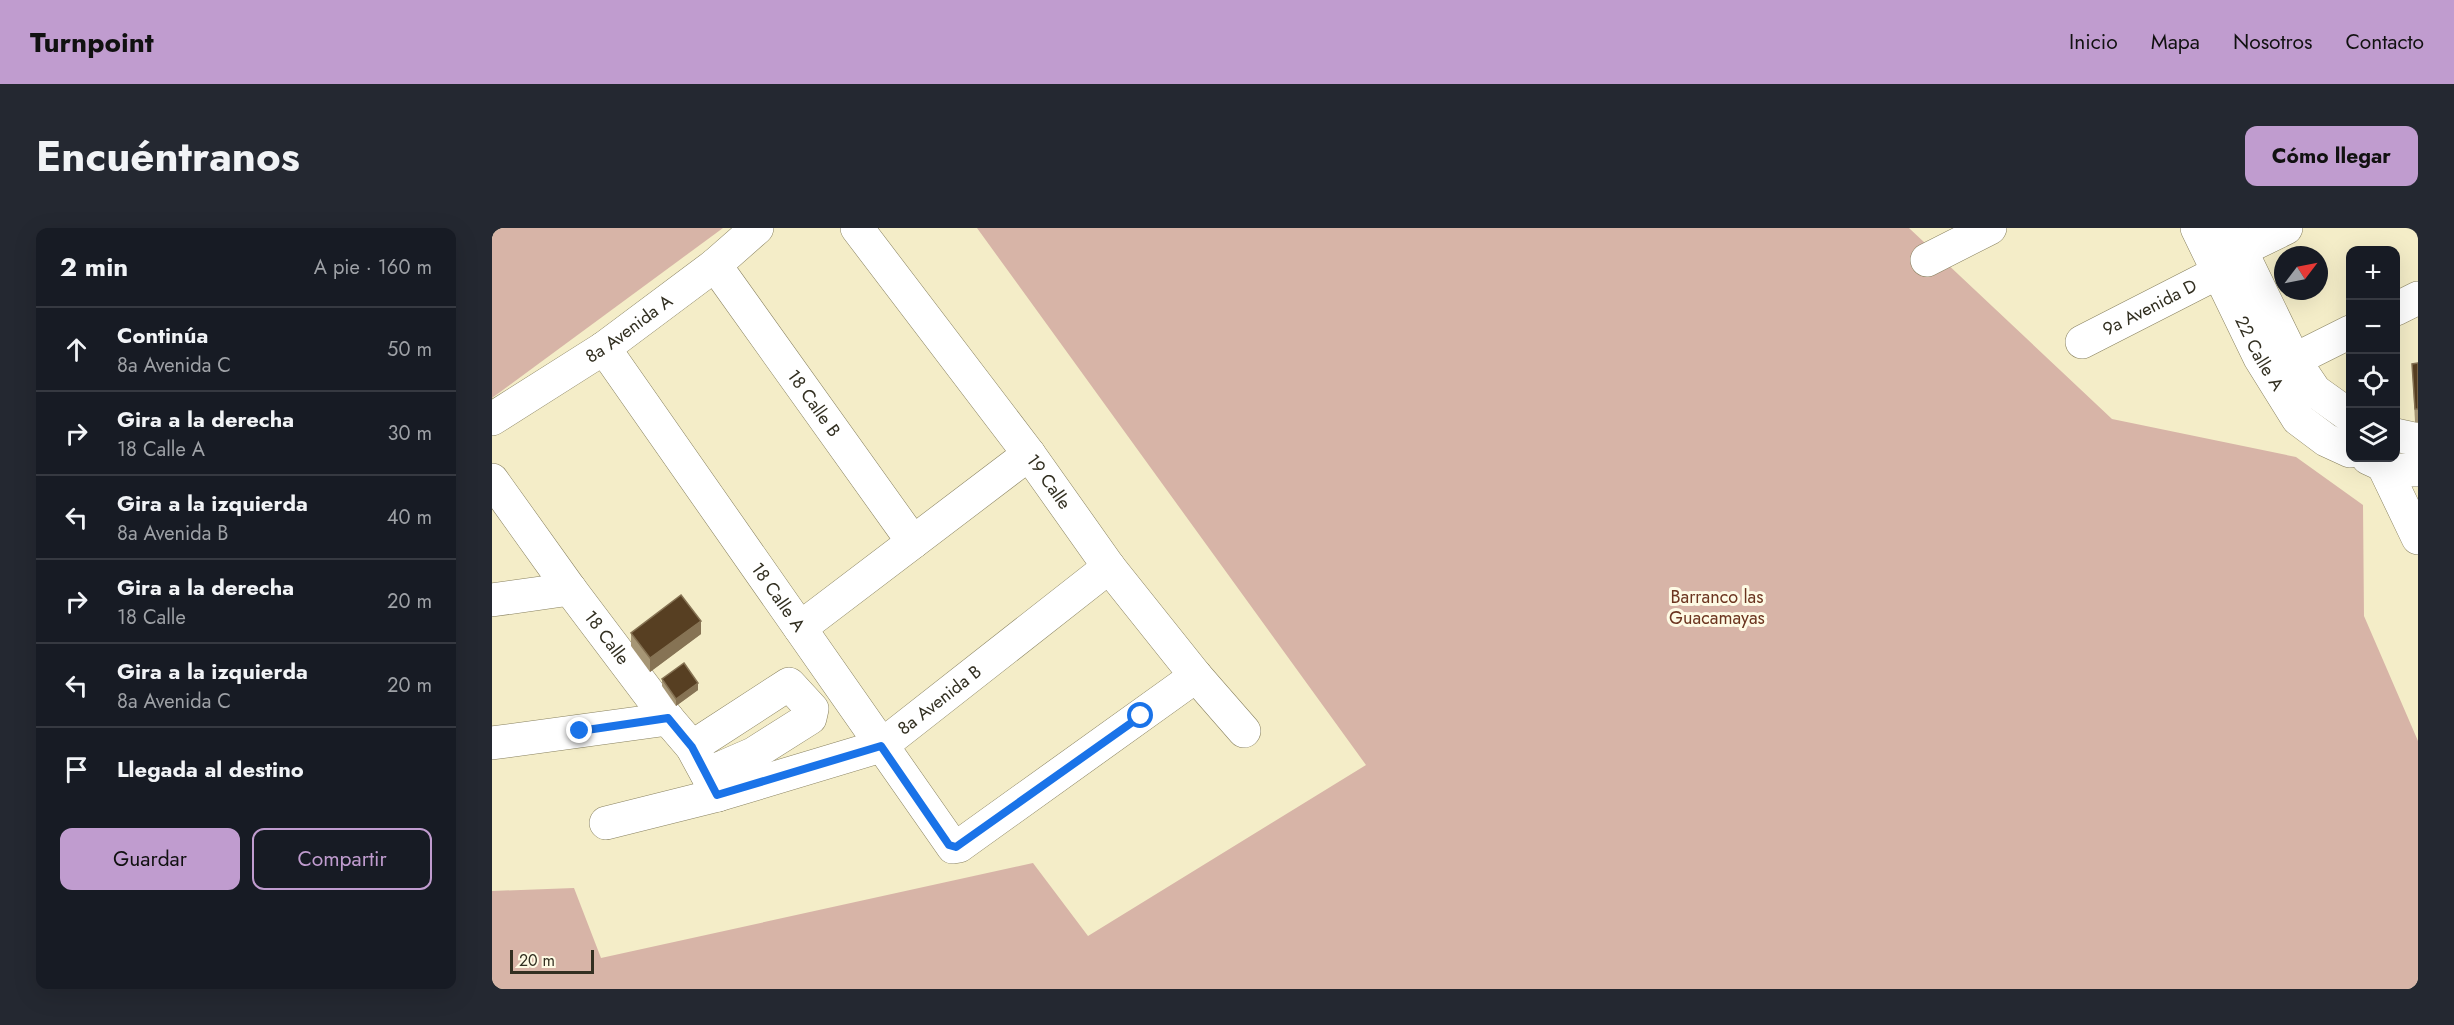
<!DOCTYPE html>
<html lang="es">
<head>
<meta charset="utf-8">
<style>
  :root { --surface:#171b24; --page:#242831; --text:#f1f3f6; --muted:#9ea1a6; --line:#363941; --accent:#c09ccf }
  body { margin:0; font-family:Jost,sans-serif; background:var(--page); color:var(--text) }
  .controls { position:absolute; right:18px; top:18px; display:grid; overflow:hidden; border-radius:12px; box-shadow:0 6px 24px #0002 }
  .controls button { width:54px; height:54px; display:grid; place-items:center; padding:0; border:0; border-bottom:2px solid var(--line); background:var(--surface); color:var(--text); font:30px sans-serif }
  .compass { position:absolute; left:1782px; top:18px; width:54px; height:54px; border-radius:50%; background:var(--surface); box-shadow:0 6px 24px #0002; rotate:58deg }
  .scale { position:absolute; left:18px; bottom:15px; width:84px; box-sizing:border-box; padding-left:6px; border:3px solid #322f21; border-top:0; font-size:16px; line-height:21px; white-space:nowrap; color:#322f21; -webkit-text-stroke:4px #fefae4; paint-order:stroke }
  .stop { position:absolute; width:18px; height:18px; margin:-14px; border:4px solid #1a73e8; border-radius:50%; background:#fff }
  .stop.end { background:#1a73e8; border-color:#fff; box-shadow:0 2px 6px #0008 }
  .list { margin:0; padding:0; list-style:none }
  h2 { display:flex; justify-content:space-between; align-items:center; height:78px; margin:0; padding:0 24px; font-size:26px }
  h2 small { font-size:20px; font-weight:400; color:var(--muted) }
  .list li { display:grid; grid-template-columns:39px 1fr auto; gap:18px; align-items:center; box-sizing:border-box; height:84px; padding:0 24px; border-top:2px solid var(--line) }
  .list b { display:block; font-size:22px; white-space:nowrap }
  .list p { margin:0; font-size:20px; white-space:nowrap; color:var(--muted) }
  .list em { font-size:20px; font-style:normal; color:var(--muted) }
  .actions { display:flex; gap:12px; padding:18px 24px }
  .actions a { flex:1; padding:14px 0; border:2px solid var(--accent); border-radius:12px; text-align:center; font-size:21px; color:var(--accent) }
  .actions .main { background:var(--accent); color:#111 }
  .icon { flex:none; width:33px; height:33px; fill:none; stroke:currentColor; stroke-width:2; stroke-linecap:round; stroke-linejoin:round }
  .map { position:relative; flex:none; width:1926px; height:761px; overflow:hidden; border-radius:12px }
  header { display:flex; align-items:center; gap:36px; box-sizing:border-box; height:84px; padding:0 30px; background:var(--accent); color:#111 }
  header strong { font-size:28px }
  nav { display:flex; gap:33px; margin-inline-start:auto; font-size:21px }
  .intro { display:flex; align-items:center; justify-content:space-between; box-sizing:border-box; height:144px; padding:0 36px }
  h1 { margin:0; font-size:42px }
  .button { padding:15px 27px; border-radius:12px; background:var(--accent); color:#111; font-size:21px; font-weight:700 }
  main { display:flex; gap:36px; padding:0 36px }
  aside { flex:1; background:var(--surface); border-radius:12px; box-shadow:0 6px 24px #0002 }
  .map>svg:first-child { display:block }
  .green { fill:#d7b4a7 }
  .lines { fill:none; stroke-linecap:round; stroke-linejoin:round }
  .minor-casing { stroke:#88815f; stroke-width:34 }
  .minor { stroke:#fff; stroke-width:33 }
  .wall { fill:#a69675 }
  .shaded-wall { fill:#867354 }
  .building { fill:#573f22; stroke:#867354; stroke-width:1.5 }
  .route { stroke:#1a73e8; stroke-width:8 }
  .labels { text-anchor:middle; stroke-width:6; stroke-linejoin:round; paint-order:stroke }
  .street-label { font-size:18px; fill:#322f21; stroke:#fefae4 }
  .park-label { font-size:18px; fill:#6c3520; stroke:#fefae4 }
</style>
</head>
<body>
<header>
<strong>Turnpoint</strong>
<nav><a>Inicio</a><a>Mapa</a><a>Nosotros</a><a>Contacto</a></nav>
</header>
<div class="intro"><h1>Encuéntranos</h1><a class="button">Cómo llegar</a></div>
<main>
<aside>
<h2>2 min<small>A pie · 160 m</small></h2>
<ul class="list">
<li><svg class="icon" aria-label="ahead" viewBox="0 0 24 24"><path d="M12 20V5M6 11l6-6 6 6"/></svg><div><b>Continúa</b><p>8a Avenida C</p></div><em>50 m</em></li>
<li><svg class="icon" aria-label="right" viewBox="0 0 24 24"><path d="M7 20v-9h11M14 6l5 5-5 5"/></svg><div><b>Gira a la derecha</b><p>18 Calle A</p></div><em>30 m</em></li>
<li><svg class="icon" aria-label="left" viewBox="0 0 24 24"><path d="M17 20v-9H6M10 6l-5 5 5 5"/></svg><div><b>Gira a la izquierda</b><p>8a Avenida B</p></div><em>40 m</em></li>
<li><svg class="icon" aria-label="right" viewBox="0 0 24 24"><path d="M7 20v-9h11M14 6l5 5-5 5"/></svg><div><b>Gira a la derecha</b><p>18 Calle</p></div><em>20 m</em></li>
<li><svg class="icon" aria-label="left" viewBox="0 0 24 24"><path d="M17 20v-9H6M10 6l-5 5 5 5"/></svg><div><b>Gira a la izquierda</b><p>8a Avenida C</p></div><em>20 m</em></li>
<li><svg class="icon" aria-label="arrive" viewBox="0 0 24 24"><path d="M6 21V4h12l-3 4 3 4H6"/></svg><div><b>Llegada al destino</b></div></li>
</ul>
<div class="actions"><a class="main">Guardar</a><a>Compartir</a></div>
</aside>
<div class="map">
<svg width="1926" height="761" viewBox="0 0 1926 761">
  <rect width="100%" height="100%" fill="#f4edc8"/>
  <g class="green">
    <polygon points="0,0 231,0 0,170"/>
    <polygon points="485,0 1417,0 1620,191 1804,229 1871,277 1872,388 1926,513 1926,761 0,761 0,663 82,660 109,730 541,635 596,708 874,537"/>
  </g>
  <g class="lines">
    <defs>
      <g id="minor">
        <path id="s1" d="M365,0L537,226L617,339L704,448L752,503"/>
        <path id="s2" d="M1705,0L1768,130L1806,191L1834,212L1858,223"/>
        <polyline points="1738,0 1802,132 1823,163 1858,188"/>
        <polyline points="1749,22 1794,0"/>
        <polyline points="1435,32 1498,0"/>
        <path id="s3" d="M223,37L421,314"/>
        <polyline points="1904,81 1926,70"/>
        <path id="s4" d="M1590,114L1727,44"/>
        <path id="s5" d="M112,120L461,619L467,618L704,448"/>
        <polyline points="1802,132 1858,104"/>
        <path id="s6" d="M0,191L112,120L223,37L265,0"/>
        <polyline points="1904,207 1926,212"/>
        <polyline points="1876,230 1902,242 1926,242"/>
        <polyline points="1891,237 1926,310"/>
        <path id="s7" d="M0,252L78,361L176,491L200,519L226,567"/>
        <polyline points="0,372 78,361"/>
        <polyline points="308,400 537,226"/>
        <polyline points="0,515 176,491"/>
        <polyline points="200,519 297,456 320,481 318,490 261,526 215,546"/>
        <path id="s8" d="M114,595L226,567L389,518L617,339"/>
      </g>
    </defs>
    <use href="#minor" class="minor-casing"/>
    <use href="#minor" class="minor"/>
  </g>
  <g class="wall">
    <polygon points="1926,135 1926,194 1923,194 1920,136"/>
    <polygon points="139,405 209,406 158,444 139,418"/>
    <polygon points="170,451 206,462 184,478 170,458"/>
  </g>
  <g class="shaded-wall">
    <polygon points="209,393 209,406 158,444 158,430"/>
    <polygon points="206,455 206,462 184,478 184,471"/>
  </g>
  <g class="building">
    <polygon points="1926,135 1926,181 1923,181 1920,136"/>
    <polygon points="189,367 209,393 158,430 139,405"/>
    <polygon points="192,435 206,455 184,471 170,451"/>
  </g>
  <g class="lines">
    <polyline class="route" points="88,503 176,490 200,519 225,567 389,518 457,617 464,619 649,488"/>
  </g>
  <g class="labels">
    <g class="street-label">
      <text dy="6" stroke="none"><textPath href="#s4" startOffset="76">9a Avenida D</textPath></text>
      <text dy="6" stroke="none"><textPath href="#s6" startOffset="164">8a Avenida A</textPath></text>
      <text dy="6" stroke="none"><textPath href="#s2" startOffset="140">22 Calle A</textPath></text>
      <text dy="6" stroke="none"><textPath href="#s3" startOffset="170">18 Calle B</textPath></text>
      <text dy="6" stroke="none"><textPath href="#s1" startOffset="318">19 Calle</textPath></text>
      <text dy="6" stroke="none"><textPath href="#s5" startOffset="304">18 Calle A</textPath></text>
      <text dy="6" stroke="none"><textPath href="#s7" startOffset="195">18 Calle</textPath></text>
      <text dy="6" stroke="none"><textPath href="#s8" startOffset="360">8a Avenida B</textPath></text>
    </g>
    <g class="park-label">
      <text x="1225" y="375">Barranco las<tspan x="1225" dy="21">Guacamayas</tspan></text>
    </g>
  </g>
</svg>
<div class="controls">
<button>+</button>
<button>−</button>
<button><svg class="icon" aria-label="locate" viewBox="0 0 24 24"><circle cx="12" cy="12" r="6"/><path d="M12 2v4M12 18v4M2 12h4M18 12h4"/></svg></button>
<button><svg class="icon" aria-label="layers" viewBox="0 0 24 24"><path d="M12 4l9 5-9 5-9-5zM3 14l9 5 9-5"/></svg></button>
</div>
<svg class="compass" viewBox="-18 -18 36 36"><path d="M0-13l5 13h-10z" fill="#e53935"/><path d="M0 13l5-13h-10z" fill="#9ea1a6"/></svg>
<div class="scale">20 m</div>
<div class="stop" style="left:649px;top:488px"></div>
<div class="stop end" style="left:88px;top:503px"></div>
</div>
</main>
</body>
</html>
